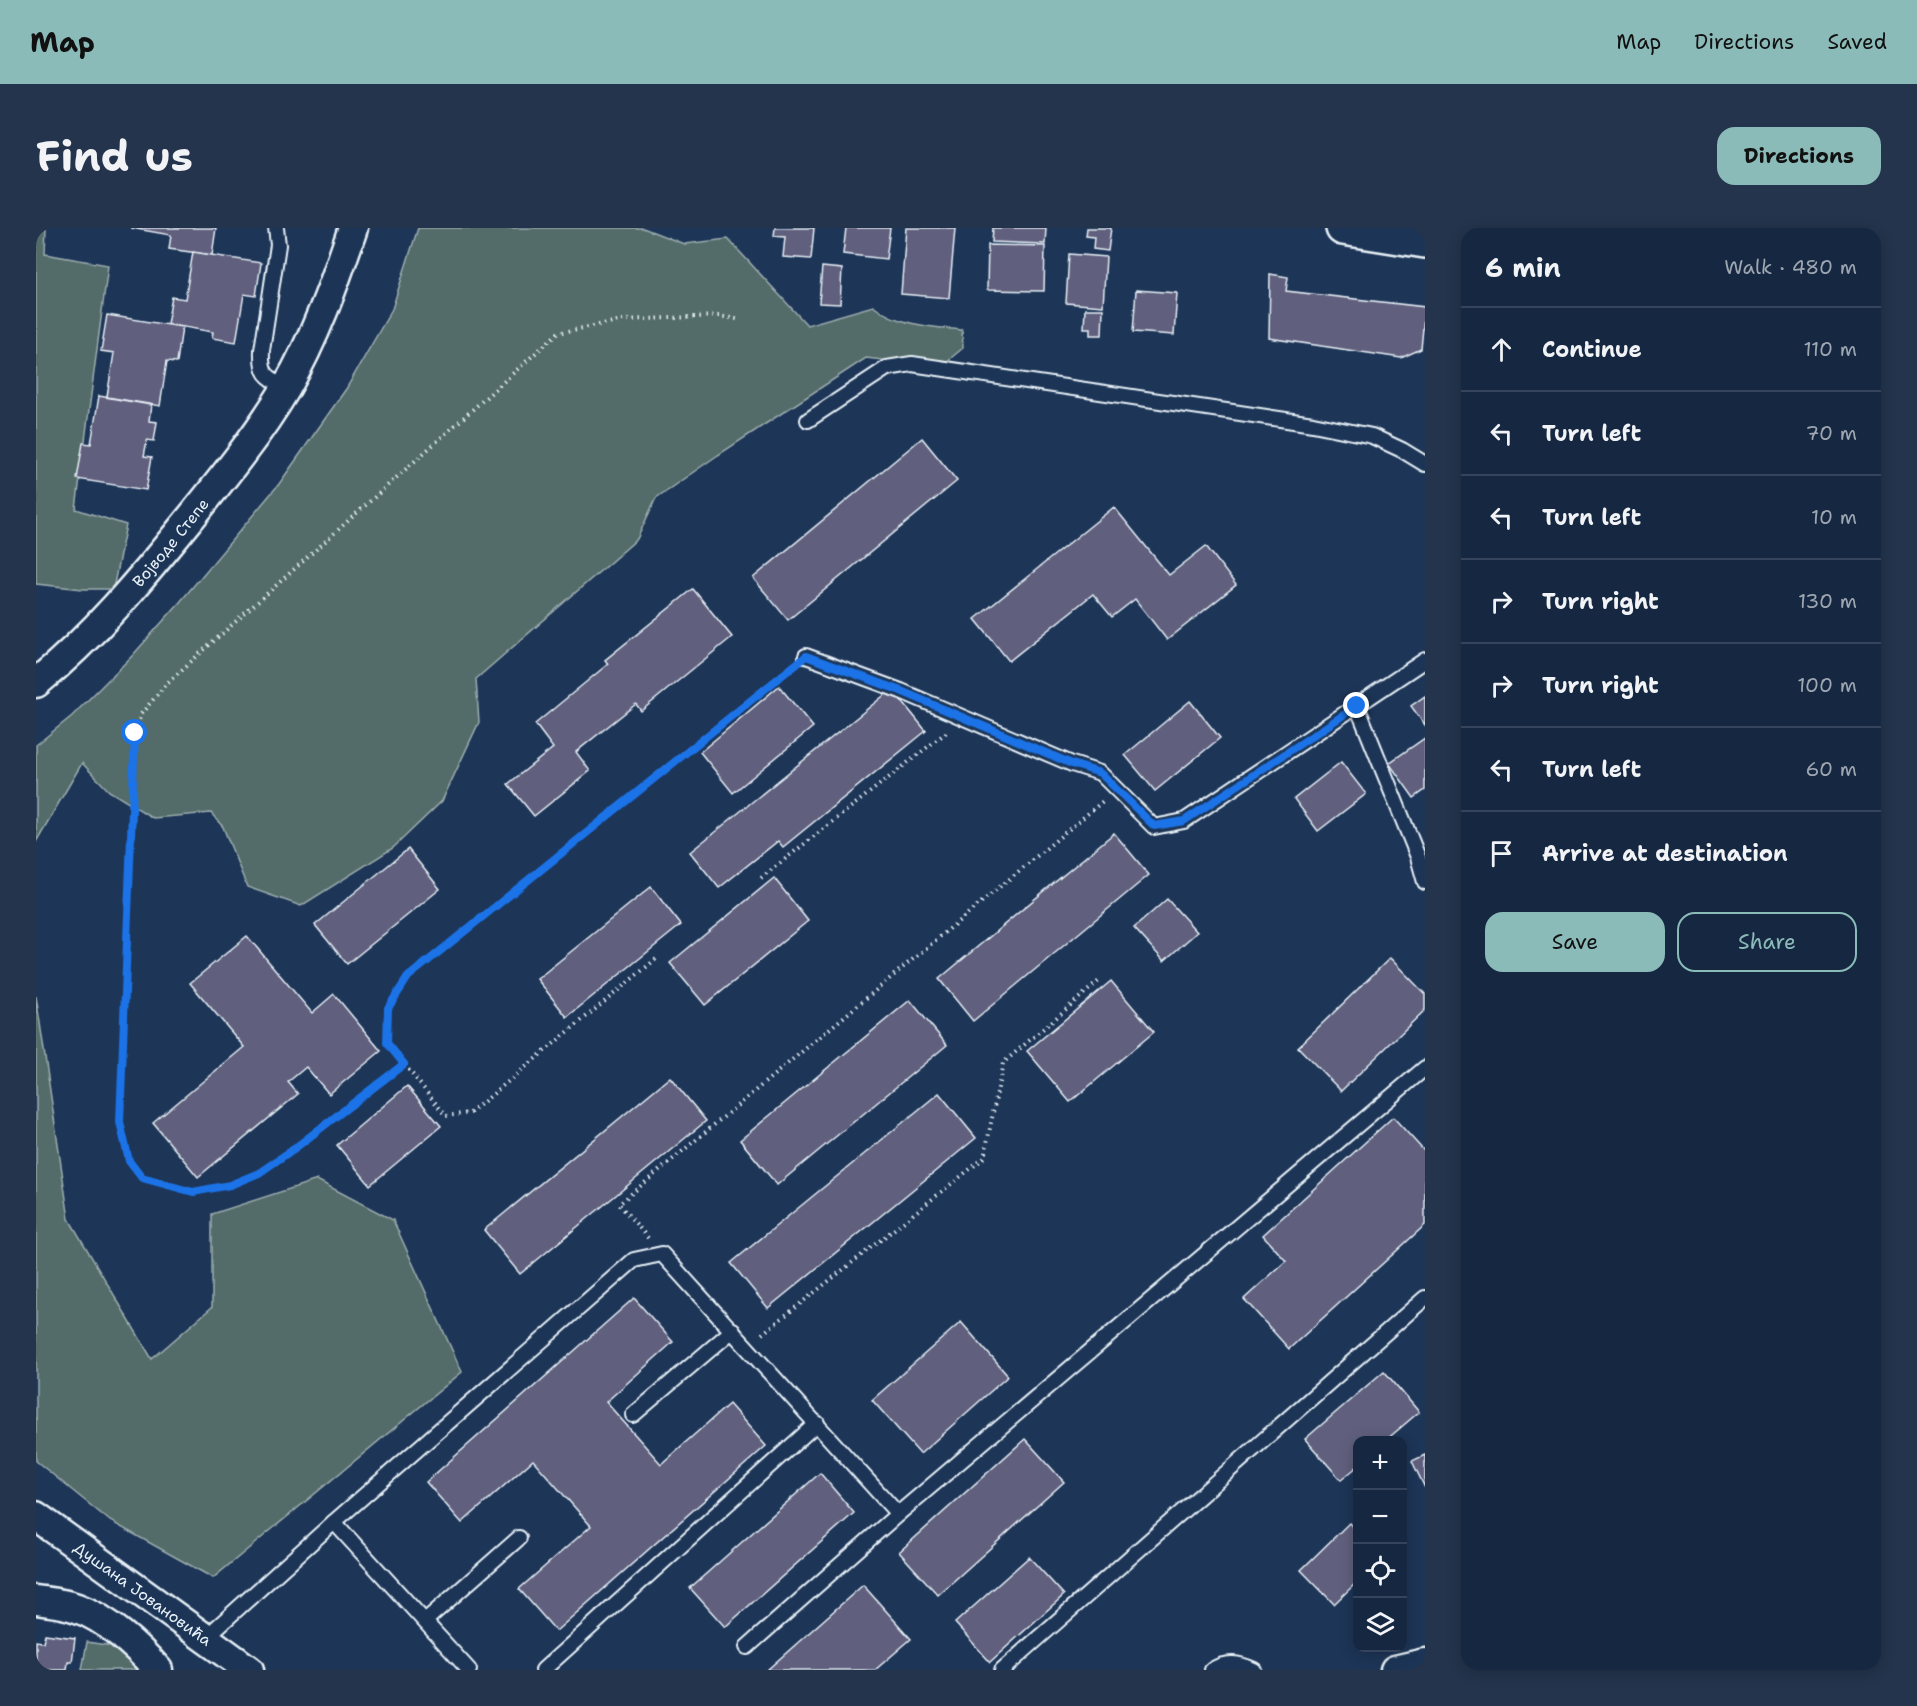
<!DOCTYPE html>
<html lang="en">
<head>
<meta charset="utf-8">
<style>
  :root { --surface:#162841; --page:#23344c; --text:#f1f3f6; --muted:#9ea6b1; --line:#35445a; --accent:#8bbbb9 }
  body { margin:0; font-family:"Shantell Sans",sans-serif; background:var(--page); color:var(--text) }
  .controls { position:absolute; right:18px; bottom:18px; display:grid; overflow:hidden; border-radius:12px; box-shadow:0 3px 15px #0003 }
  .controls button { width:54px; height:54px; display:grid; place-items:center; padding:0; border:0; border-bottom:2px solid var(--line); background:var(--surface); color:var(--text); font:30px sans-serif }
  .stop { position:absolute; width:18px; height:18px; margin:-14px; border:4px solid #1a73e8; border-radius:50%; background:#fff }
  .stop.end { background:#1a73e8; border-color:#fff; box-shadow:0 2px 6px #0008 }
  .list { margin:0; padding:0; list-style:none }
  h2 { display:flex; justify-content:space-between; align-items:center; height:78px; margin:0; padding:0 24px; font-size:26px }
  h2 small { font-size:20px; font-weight:400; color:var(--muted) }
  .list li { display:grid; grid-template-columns:39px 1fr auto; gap:18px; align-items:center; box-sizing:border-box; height:84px; padding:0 24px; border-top:2px solid var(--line) }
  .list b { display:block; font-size:22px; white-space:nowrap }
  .list em { font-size:20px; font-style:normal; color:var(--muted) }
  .actions { display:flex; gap:12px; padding:18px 24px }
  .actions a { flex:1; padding:14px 0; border:2px solid var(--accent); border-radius:18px; text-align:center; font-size:21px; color:var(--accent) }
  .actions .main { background:var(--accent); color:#111 }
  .icon { flex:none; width:33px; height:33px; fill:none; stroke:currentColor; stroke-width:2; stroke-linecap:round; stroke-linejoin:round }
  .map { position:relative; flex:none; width:1389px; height:1442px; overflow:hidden; border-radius:18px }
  header { display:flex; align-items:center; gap:36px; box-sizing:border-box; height:84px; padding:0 30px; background:var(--accent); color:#111 }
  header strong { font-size:28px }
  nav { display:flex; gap:33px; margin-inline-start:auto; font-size:21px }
  .intro { display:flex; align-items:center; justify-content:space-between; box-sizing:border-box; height:144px; padding:0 36px }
  h1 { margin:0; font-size:42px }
  .button { padding:15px 27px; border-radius:18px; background:var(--accent); color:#111; font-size:21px; font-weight:700 }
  main { display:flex; gap:36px; padding:0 36px }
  aside { flex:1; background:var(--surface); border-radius:18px; box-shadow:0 3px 15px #0003 }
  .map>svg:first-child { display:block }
  .green { fill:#536c69; stroke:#9eaeb0; stroke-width:1.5 }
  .building { fill:#615e7d; stroke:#e8f1f8; stroke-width:1.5 }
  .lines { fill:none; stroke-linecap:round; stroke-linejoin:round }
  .service-casing { stroke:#e8f1f8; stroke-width:18 }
  .minor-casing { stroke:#e8f1f8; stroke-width:33 }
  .tertiary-casing { stroke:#e8f1f8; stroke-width:38 }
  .path { stroke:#e8f1f8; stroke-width:4; stroke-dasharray:1.5 4.5; stroke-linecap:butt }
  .service { stroke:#1d3557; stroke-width:14 }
  .minor { stroke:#1d3557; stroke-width:28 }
  .tertiary { stroke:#1d3557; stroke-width:33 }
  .route { stroke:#1a73e8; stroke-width:8 }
  .labels { text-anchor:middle; stroke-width:4.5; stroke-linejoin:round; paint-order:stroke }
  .street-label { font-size:16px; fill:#e8f1f8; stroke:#1d3557 }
</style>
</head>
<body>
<header>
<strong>Map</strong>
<nav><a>Map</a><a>Directions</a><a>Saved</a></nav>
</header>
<div class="intro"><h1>Find us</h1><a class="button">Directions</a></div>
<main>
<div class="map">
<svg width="1389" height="1442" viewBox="0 0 1389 1442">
  <rect width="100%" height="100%" fill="#1d3557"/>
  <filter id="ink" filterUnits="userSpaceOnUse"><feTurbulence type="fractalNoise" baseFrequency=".0167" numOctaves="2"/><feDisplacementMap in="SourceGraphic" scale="12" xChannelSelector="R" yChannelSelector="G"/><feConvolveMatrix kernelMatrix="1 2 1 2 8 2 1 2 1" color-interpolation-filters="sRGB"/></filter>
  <g filter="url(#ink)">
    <g class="green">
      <polygon points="0,0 10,0 9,26 72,37 40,281 90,297 77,361 47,361 0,356"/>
      <path d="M382,0H607L648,16L692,11L771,97L837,78C861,97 896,99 926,102L927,120L904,139L830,130L682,227L620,270L601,311L440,451L443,494L406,573L357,620L265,678L211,659L187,599L175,585L117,590L73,563L46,535L0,614V517L36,488L96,428L144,374L243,256L310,161L356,81Z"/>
      <polygon points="0,768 33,991 116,1131 176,1079 176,986 281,952 357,992 426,1144 177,1350 74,1293 0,1233"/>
      <polygon points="51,1414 89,1420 113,1442 46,1442"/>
    </g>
    <g class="building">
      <polygon points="95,0 180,0 176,27 133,21 135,7"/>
      <polygon points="739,0 778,0 775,31 747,29 749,9 738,8"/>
      <polygon points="810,0 854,0 850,31 807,26"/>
      <polygon points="870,0 919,0 913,70 865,66"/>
      <polygon points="957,0 1010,0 1009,16 956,14"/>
      <polygon points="1051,0 1075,0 1072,23 1057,21 1058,9 1050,8"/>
      <polygon points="952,17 1009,18 1008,63 951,62"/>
      <polygon points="157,24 225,35 220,68 208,66 200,114 176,110 177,104 131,96 136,69 149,71"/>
      <polygon points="1033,26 1070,29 1067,78 1030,75"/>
      <polygon points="786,39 806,41 804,76 783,75"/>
      <polygon points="1234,46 1252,49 1250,63 1389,79 1385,121 1365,130 1233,110"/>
      <polygon points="1100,62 1141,65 1138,107 1097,104"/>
      <polygon points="1049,81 1067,81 1066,107 1054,107 1054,100 1048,100"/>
      <polygon points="71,87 146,99 141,134 131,133 124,178 71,169 78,125 65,123"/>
      <polygon points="63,168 115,177 113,193 121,194 118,213 111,212 108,228 116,229 110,262 41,251 47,215 55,216"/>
      <polygon points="886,210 921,253 752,392 717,350"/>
      <polygon points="1078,279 1133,347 1170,318 1200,357 1131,412 1099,371 1076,389 1057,366 973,433 939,391"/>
      <polygon points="657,361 696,409 605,483 600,476 540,524 554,543 498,588 472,556 517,520 499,496 572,436 569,432"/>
      <polygon points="743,458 777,499 697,565 664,524"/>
      <polygon points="856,461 890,503 747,619 742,613 683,660 654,624"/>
      <polygon points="1389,468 1389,497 1375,478"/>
      <polygon points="1154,473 1184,510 1119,563 1089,527"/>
      <polygon points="1389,510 1389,562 1378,570 1353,535"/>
      <polygon points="1305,534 1330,566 1282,603 1258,571"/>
      <polygon points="1078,605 1113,647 937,793 903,751"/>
      <polygon points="372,621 404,661 311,736 279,697"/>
      <polygon points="738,650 772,693 669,777 634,735"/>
      <polygon points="615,659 645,697 531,789 501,751"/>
      <polygon points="1131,671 1161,704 1128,733 1098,700"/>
      <polygon points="211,708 276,785 298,766 345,823 293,866 270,839 252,854 262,866 162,949 117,895 208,819 154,755"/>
      <polygon points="1354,730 1389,766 1389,782 1305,863 1262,819"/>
      <polygon points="1075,753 1118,804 1034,874 991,823"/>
      <polygon points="874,772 911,817 741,957 704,912"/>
      <polygon points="634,849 670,893 484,1046 448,1002"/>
      <polygon points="371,858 405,898 334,957 301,917"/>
      <polygon points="903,865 940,910 732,1080 695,1035"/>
      <polygon points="1357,889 1389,924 1389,997 1253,1121 1208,1071 1250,1033 1227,1007"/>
      <polygon points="598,1070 637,1114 570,1174 625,1236 693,1176 730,1218 520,1403 483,1361 555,1298 497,1232 426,1295 390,1254"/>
      <polygon points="925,1094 972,1148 884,1226 836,1172"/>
      <polygon points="1348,1143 1383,1184 1350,1212 1322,1212 1322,1238 1305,1252 1269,1211"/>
      <polygon points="989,1211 1028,1254 902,1367 863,1324"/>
      <polygon points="1389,1227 1389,1260 1376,1233"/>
      <polygon points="784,1245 818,1285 689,1399 654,1360"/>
      <polygon points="1313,1295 1322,1304 1322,1353 1298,1376 1265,1342"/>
      <polygon points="993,1329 1028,1367 954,1434 919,1395"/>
      <polygon points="827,1357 875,1411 839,1442 731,1442"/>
      <polygon points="9,1406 39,1410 36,1434 32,1434 31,1442 0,1442 0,1413 7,1414"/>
    </g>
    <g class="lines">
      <defs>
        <g id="service">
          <path d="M240,0L242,17L226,122C225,145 229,149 251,159"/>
          <polyline points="772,192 851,140 876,136 1277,196 1336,208 1366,222 1389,236"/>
          <polyline points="770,428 865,463 1036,536 1064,545 1118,599 1148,593 1389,432"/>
          <polyline points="1321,478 1382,629 1389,654"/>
          <polyline points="597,1187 697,1102"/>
          <polyline points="298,1294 433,1442"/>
          <polyline points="389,1393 483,1310"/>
          <polyline points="168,1411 298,1294 598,1032 626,1026 862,1286"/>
          <polyline points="711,1419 862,1286 1389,840"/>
          <polyline points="507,1442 781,1195"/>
          <polyline points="966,1442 1389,1070"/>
          <path d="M1176,1442C1190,1433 1203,1435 1218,1442"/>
        </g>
        <g id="minor">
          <path id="s1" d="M0,455C58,408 106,350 153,292C187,250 222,207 250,160C279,110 299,54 317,0"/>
          <path id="s2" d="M0,1288L213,1442"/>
          <path d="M0,1372C14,1374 28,1375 41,1380C70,1390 102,1419 122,1442"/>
          <polyline points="1359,1442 1389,1435"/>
        </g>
        <polyline id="tertiary" points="1307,0 1389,13"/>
      </defs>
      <use href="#service" class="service-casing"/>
      <use href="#minor" class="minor-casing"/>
      <use href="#tertiary" class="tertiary-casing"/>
      <g class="path">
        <polyline points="725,650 912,503"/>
        <polyline points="620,731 434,885 410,888 351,815 352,780 372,749 755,439"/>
        <polyline points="368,836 259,920 223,945 193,957 157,964 106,950 93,933 84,894 99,505 105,486 131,455 522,105 587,92 683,88 701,91"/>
        <polyline points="612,1010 583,976 1067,573"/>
        <polyline points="726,1106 948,930 967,835 1063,753"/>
      </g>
      <use href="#service" class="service"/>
      <use href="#minor" class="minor"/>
      <use href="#tertiary" class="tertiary"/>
    </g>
  </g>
  <g class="lines" filter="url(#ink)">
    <polyline class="route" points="99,505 84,894 93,933 106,950 157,964 194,957 223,945 259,920 368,836 351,815 352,780 372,749 770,428 865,463 1036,536 1064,545 1118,598 1148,593 1321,478"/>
  </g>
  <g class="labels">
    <g class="street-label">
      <text dy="6" stroke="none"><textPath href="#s1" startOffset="195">Војводе Степе</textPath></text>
      <text dy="6" stroke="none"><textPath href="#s2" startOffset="132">Душана Јовановића</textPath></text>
    </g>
  </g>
</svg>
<div class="controls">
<button>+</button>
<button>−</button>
<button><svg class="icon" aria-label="locate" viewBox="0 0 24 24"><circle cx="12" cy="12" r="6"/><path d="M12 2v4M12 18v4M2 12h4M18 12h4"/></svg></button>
<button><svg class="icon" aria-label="layers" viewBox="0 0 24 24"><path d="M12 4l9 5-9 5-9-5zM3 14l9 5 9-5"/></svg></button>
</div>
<div class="stop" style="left:99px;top:505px"></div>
<div class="stop end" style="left:1321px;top:478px"></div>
</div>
<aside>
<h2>6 min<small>Walk · 480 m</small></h2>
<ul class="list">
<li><svg class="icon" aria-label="ahead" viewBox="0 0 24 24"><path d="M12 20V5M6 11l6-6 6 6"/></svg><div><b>Continue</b></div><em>110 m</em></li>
<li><svg class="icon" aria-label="left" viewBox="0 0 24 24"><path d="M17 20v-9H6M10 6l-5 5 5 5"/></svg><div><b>Turn left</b></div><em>70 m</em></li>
<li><svg class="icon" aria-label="left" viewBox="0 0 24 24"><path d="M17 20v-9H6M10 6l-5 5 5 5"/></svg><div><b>Turn left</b></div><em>10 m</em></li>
<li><svg class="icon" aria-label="right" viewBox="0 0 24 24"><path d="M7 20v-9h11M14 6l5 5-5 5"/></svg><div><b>Turn right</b></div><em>130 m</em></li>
<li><svg class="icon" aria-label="right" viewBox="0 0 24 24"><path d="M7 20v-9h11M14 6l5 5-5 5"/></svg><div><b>Turn right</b></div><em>100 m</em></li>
<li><svg class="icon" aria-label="left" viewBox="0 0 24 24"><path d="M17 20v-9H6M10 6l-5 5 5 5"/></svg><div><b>Turn left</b></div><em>60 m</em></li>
<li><svg class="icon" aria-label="arrive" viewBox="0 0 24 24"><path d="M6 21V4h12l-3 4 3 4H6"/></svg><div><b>Arrive at destination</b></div></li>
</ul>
<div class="actions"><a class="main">Save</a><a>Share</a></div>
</aside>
</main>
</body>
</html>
